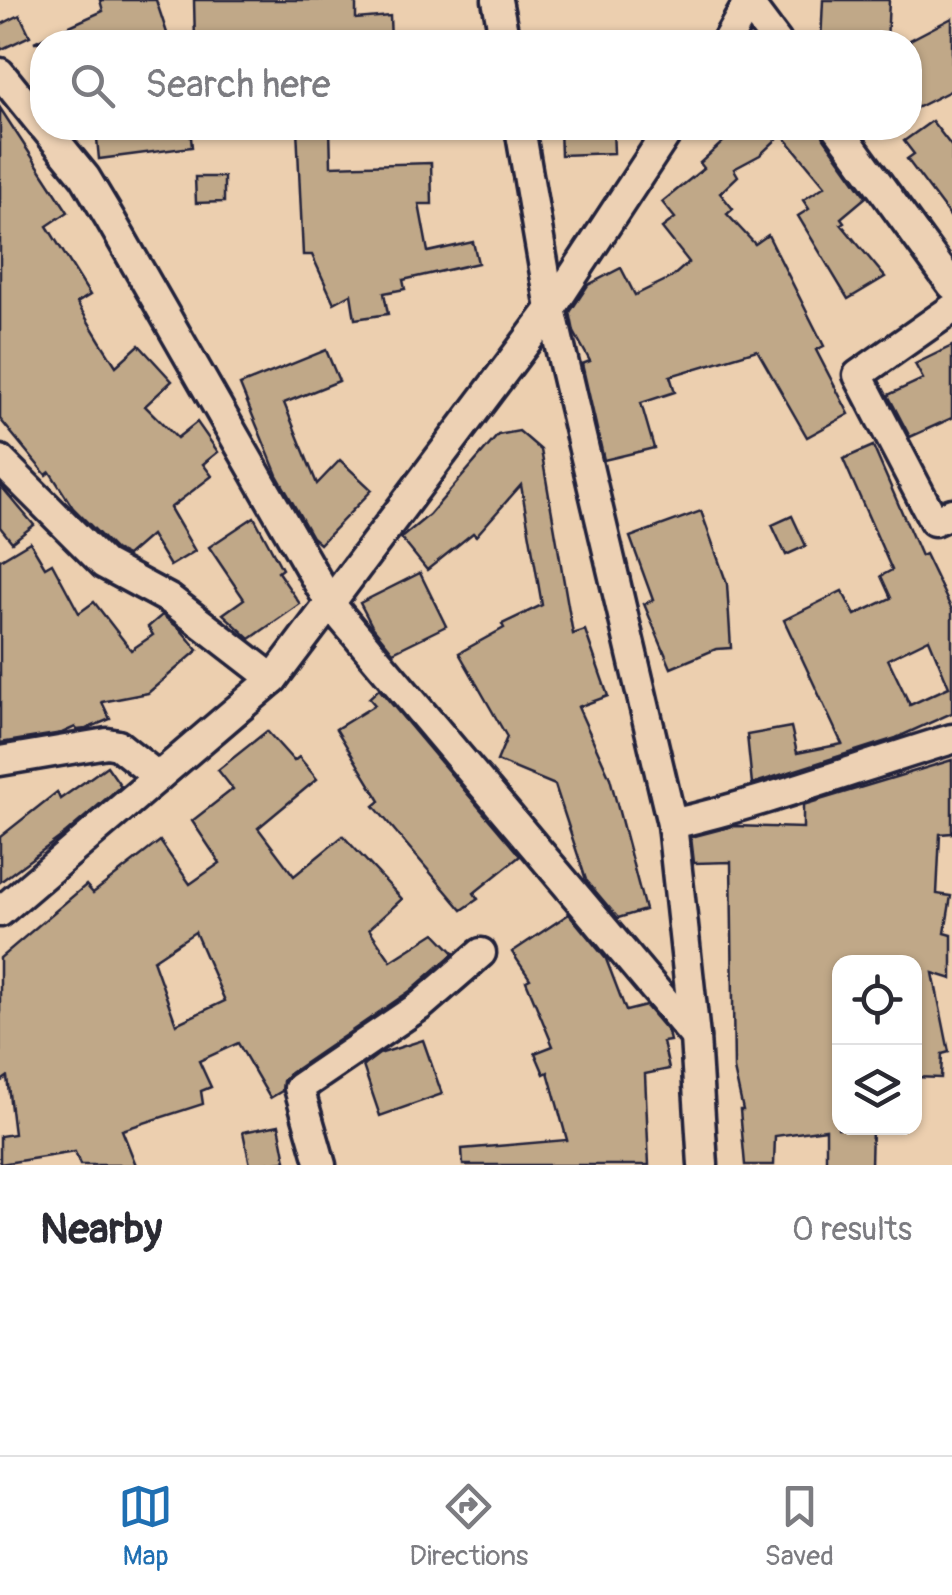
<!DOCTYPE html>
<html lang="en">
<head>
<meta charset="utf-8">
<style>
  :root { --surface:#fff; --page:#f2f2f3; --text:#2b2b33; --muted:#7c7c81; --line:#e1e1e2; --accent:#1f6fb2 }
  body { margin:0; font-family:Pangolin,sans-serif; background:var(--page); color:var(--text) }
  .controls { position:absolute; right:30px; bottom:30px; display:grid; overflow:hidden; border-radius:20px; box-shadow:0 2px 8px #0004 }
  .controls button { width:90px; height:90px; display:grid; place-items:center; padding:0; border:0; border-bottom:2px solid var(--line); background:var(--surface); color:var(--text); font:50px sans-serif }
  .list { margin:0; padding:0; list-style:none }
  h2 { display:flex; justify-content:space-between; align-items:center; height:130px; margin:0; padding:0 40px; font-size:42px }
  h2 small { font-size:32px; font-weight:400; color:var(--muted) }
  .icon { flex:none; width:55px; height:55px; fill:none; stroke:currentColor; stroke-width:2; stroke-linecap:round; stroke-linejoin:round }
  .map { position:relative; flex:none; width:952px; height:1165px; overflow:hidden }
  .search { position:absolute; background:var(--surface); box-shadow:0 2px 8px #0004; left:30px; right:30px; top:30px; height:110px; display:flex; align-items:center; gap:25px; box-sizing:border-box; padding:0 35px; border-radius:40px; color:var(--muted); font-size:38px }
  .sheet { height:290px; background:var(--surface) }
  nav { display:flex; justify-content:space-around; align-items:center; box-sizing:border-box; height:140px; border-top:2px solid var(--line); background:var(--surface); font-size:28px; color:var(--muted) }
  nav a { display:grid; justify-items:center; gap:5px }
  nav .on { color:var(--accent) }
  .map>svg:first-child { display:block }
  .building { fill:#c0a888; stroke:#22223b; stroke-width:2.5; fill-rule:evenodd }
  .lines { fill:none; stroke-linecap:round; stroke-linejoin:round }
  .street-casing { stroke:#22223b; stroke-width:35 }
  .street { stroke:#edd1b4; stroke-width:28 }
</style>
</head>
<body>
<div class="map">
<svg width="952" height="1165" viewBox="0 0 952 1165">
  <rect width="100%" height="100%" fill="#eccfaf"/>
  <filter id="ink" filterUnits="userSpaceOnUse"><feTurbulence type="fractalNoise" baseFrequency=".01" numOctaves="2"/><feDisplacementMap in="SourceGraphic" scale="20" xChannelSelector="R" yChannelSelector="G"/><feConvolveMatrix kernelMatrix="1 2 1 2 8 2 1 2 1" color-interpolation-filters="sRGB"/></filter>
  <g filter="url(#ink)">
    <g class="building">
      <polygon points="100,0 156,0 170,42 34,42 103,11"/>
      <polygon points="194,0 356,0 356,19 390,16 391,42 195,42"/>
      <polygon points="823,0 889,0 887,42 821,42"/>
      <polygon points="20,15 30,36 0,50 0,25"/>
      <polygon points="952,18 952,90 916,108 910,94 910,40"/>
      <polygon points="0,108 68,212 47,226 90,295 77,303 100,341 116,366 139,345 172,381 145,406 177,438 197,422 218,452 203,464 212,476 170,508 195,551 170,566 151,535 127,556 115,550 73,508 50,472 46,475 0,419"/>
      <polygon points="932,121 952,147 952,219 907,159 914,154 904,141"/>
      <polygon points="96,128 190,128 192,147 99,159"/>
      <polygon points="297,128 330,128 331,166 431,163 432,204 419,204 428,252 473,242 478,263 403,280 405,289 384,293 388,314 355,319 351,294 334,303 312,255 303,255"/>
      <polygon points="560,128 613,128 614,153 561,155"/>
      <polygon points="738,128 821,128 824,138 866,197 841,218 844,222 841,224 885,277 848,299 798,216 809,209 803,200 825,186 782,134 760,155 734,169 738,176 720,193 733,209 727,214 755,244 768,235 824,346 816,350 849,414 807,437 757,350 670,376 675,392 641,403 654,448 604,460 582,364 590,361 574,332 570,312 588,285 621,268 635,295 672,277 689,262 662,228 675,218 662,202 704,168 700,163"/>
      <polygon points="195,177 224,177 224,202 196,203"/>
      <polygon points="952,346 952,418 910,437 888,395 923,379 915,364"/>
      <polygon points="326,350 339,381 284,403 317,484 340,460 372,490 320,544 312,537 277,475 240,385"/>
      <polygon points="519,431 541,450 573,634 585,630 608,696 578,707 610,778 645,910 618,918 586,880 555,785 497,761 507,737 459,653 504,628 502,624 542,605 521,485 476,536 473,533 427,570 401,538 429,515 498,435"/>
      <path d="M873,446L921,556L925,554L952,610V713L896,738L752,784L747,735L791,727L797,753L842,744L784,620L842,591L855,615L891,598L881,576L892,570L843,459ZM929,639L949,687L910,705L888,659Z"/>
      <polygon points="0,485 34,525 12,542 0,527"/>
      <polygon points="701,511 727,584 731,648 716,649 671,668 644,604 653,600 630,537"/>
      <polygon points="792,516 806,546 786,555 772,525"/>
      <polygon points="254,517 282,569 278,572 300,604 250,639 223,614 244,599 209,547"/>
      <polygon points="30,542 45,567 52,563 79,613 94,602 131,650 153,635 148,627 162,615 180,629 198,650 148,693 102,702 110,719 86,729 77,730 75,727 62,733 0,743 0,560"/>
      <polygon points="420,573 446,626 393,652 372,626 360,603"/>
      <polygon points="379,689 520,856 474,893 478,899 462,910 374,806 380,801 336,729 375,705 369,698"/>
      <path d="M267,731L294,761L299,757L317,779L258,828L294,876L343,836L402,899L369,929L391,961L435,933L454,953L410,991L289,1074L283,1081L282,1091L270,1098L238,1043L199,1061L211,1087L201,1091L203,1104L122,1130L136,1165H80L75,1152L0,1164V1136L14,1134L7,1077L0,1082V958L86,885L93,893L160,841L190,884L220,863L192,821L233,789L218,770ZM195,932L225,1001L176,1024L153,960Z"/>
      <polygon points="952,760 952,833 940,834 937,894 951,896 945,933 952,935 952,979 933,973 949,1052 942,1054 941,1078 914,1077 914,962 840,962 840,1127 837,1128 872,1128 871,1165 826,1165 826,1129 775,1136 774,1165 745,1165 740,1110 743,1110 734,1069 731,862 694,863 691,837 733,826 803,828 803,805"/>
      <polygon points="107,766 121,786 66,833 0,882 0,837 57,792 60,799"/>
      <polygon points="569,914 606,959 626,1011 646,1006 668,1032 670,1041 663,1042 669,1069 645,1074 649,1165 463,1165 462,1149 567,1140 548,1072 544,1074 535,1053 553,1046 526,981 530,979 512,952"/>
      <polygon points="423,1040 442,1094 380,1116 363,1066 379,1054"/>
      <polygon points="279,1125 286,1161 250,1165 243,1132"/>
    </g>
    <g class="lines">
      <defs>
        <g id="street">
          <polyline points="497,0 505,42"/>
          <polyline points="750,6 777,42"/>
          <polyline points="726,42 750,0"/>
          <polyline points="0,73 42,125"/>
          <polyline points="45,128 85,177 109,217 331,605 695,1037"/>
          <polyline points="520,128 551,309 672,824 695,1037 703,1165"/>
          <polyline points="838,128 952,285"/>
          <polyline points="952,309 858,375 934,521 952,513"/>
          <polyline points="0,460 104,564 171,600 273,679"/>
          <polyline points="0,761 107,743 118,745 158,777"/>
          <path d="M672,824C767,802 859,767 952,739"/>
          <polyline points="0,912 273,679 551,309 670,128"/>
          <polyline points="321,1165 299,1088 421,1005 481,953"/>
        </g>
      </defs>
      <use href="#street" class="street-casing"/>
      <use href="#street" class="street"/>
    </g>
  </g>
</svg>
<div class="controls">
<button><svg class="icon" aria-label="locate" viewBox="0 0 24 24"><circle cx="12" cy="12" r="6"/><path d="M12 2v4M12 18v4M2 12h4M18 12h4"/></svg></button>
<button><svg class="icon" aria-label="layers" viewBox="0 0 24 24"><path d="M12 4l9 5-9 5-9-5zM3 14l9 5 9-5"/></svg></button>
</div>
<div class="search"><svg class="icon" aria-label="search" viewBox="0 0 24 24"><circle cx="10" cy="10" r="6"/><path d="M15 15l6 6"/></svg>Search here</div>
</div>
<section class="sheet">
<h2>Nearby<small>0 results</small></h2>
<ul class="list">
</ul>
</section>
<nav>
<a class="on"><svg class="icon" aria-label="map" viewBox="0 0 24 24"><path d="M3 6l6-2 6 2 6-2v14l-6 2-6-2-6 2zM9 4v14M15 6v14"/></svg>Map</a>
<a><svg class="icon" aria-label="directions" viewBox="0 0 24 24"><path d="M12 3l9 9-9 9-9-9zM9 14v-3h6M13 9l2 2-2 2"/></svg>Directions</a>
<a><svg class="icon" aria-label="saved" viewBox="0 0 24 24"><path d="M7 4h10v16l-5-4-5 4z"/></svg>Saved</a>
</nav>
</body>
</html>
